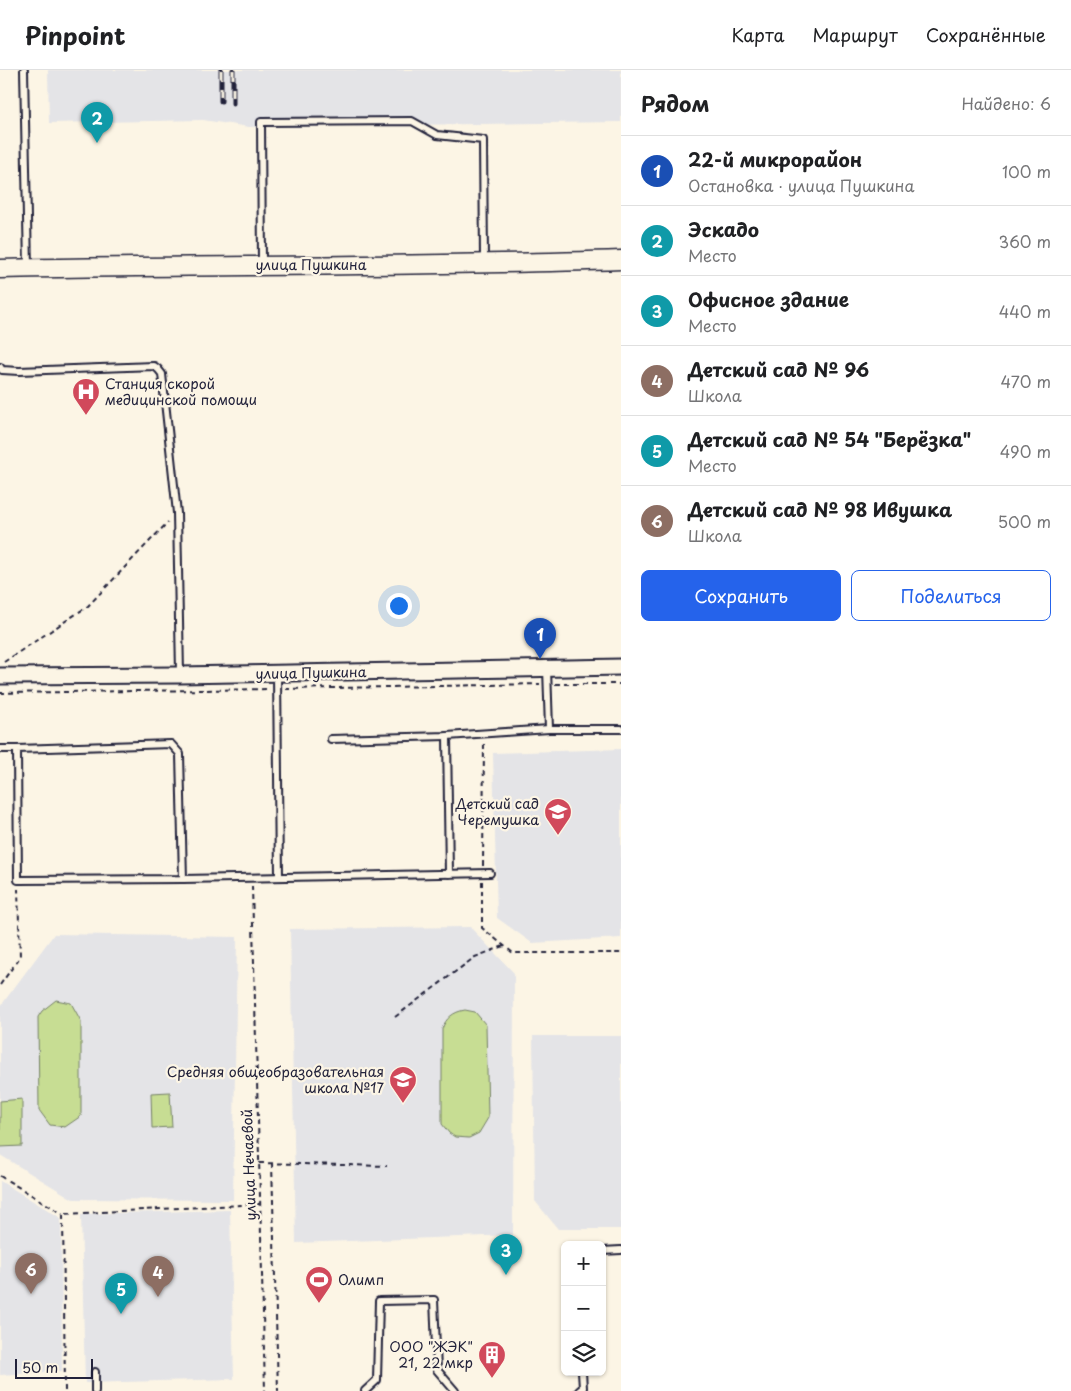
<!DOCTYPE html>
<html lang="ru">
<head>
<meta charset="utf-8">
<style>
  :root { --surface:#fff; --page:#f2f2f2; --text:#202124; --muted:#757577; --line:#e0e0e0; --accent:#2563eb }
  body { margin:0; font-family:"Playpen Sans",sans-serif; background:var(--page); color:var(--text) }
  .controls { position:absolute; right:15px; bottom:15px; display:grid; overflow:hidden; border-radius:8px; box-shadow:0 1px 4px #0004 }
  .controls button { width:45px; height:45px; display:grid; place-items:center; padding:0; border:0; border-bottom:1px solid var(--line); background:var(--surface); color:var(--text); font:25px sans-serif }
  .scale { position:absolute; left:15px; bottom:12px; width:78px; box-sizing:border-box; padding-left:5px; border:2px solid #22223b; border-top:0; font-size:14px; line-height:18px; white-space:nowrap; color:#22223b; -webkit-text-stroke:4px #fcf5e5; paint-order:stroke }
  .you { position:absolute; left:398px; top:535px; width:18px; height:18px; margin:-12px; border:4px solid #fff; border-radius:50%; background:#1a73e8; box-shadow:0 0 0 8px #1a73e833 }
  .badge { display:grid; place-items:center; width:32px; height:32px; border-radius:50%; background:var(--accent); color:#fff; font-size:16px; font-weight:700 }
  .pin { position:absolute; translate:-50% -41px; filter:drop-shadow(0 1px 2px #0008) }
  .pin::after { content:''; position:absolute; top:26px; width:18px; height:15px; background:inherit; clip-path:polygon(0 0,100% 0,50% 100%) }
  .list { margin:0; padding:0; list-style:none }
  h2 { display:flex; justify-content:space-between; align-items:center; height:65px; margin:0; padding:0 20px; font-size:21px }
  h2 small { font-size:16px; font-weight:400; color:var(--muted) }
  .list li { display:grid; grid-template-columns:32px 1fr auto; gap:15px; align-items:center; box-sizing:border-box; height:70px; padding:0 20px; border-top:1px solid var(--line) }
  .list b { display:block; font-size:19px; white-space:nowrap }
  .list p { margin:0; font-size:16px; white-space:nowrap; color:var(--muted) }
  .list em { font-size:16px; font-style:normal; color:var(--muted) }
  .actions { display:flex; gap:10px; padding:15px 20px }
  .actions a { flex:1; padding:11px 0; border:1px solid var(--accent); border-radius:8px; text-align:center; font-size:18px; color:var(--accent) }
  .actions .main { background:var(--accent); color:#fff }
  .icon { flex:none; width:28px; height:28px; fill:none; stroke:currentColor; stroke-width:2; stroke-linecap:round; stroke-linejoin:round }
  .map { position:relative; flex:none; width:621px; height:1321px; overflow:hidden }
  header { display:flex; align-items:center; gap:30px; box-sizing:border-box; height:70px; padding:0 25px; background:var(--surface); border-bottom:1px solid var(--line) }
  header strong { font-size:24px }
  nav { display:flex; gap:28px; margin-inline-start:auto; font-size:18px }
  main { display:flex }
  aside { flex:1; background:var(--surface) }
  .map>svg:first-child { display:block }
  .built { fill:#e4e4e7 }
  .green { fill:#c7dd93; stroke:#748067 }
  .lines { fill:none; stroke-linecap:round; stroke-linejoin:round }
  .service-casing { stroke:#22223b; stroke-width:10 }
  .tertiary-casing { stroke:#22223b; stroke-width:19 }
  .secondary-casing { stroke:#22223b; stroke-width:21 }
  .path { stroke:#22223b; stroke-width:2; stroke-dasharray:5 4; stroke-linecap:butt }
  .service { stroke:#fcf5e5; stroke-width:6 }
  .tertiary { stroke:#fcf5e5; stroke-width:15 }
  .secondary { stroke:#fcf5e5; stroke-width:18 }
  .rail-casing { stroke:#22223b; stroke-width:5 }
  .rail { stroke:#fcf5e5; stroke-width:3; stroke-dasharray:9; stroke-linecap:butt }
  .labels { text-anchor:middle; stroke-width:4.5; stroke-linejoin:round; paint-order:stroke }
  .street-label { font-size:14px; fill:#22223b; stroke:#fcf5e5 }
  .poi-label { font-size:14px; fill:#22223b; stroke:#fcf5e5; text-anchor:end }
</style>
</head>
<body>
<header>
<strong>Pinpoint</strong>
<nav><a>Карта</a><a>Маршрут</a><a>Сохранённые</a></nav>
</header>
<main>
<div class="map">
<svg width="621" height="1321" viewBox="0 0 621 1321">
  <rect width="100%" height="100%" fill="#fcf5e5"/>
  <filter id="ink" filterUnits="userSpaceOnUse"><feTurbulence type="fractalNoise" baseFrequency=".02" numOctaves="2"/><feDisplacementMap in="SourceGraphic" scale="10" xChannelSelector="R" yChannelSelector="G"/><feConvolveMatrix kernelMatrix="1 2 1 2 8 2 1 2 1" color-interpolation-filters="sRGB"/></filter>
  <g filter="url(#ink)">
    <g class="built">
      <polygon points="48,0 621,0 621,52 249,57 203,50 49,53"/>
      <polygon points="621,679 621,868 532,873 497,848 493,683"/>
      <polygon points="470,857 514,903 513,1165 296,1173 290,859"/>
      <polygon points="54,864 237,867 233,1130 73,1129 0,1085 0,937"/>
      <polygon points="533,966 621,966 621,1159 558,1159 535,1131"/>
      <polygon points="0,1111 61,1148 62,1301 0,1305"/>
      <polygon points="230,1140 234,1309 85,1313 81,1144"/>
    </g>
    <g class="green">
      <polygon points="56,930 71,933 81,951 81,1046 65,1057 50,1055 39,1040 38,947 42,941"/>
      <path d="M465,940L475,942L486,955L488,1048L479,1063L469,1068L455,1067L449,1063L442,1054V959C446,948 453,942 465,940Z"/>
      <polygon points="170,1022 172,1057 152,1058 151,1023"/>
      <polygon points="22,1029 22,1076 0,1077 0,1031"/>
    </g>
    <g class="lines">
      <defs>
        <g id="service">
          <polyline points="24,0 28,197"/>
          <polyline points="262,194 261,52 412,51 437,65 483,70 484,191"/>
          <polyline points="0,297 2,300 19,301 154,296 158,299 162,304 177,443 180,604"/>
          <polyline points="547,598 549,659"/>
          <polyline points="277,604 279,807"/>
          <polyline points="447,666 449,804"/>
          <polyline points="331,669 447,666 549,659 621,659"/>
          <polyline points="0,679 17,679 171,674 180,684 183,809 18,810 17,679"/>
          <polyline points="183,809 490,803"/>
          <polyline points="602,1181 621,1180"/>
          <polyline points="95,1321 95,1302"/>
          <polyline points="365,1321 377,1310 379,1231 434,1230 437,1300 455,1321"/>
          <polyline points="579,1321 583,1318 582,1302"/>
        </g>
        <polyline id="tertiary" points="0,606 180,605 621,597"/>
        <path id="secondary" d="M0,199C207,195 414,197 621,190"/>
      </defs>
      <use href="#service" class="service-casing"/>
      <use href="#tertiary" class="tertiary-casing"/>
      <use href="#secondary" class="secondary-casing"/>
      <g class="path">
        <polyline points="4,592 88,536 168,452"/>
        <polyline points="555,614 621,614"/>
        <polyline points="285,619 540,614"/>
        <polyline points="0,623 270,619"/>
        <polyline points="483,796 484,671"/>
        <polyline points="482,811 482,858 513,883 621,883"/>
        <polyline points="252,816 265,1321"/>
        <polyline points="0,915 20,887 18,819"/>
        <polyline points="395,947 475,887 504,876"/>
        <polyline points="259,1093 387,1096"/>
        <polyline points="272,1093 278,1321"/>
        <polyline points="0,1106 63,1144"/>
        <polyline points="65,1321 63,1144 260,1134"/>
      </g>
      <use href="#service" class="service"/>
      <use href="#tertiary" class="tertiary"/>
      <use href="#secondary" class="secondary"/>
      <defs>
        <g id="rail">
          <polyline points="221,0 221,31"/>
          <polyline points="233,0 233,33"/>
        </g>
      </defs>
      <use href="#rail" class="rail-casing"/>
      <use href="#rail" class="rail"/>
    </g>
  </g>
  <defs>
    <symbol id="hospital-pin" viewBox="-11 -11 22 30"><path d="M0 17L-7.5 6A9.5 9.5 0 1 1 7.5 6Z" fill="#d1495b" stroke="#fcf5e5"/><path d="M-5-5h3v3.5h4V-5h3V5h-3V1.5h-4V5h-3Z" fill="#fff"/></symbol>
    <symbol id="school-pin" viewBox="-11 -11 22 30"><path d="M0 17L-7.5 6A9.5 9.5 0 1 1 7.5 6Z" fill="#d1495b" stroke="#fcf5e5"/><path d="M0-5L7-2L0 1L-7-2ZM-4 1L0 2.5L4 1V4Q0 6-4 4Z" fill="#fff"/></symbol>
    <symbol id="stadium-pin" viewBox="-11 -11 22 30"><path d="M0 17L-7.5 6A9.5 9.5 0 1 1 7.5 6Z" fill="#d1495b" stroke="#fcf5e5"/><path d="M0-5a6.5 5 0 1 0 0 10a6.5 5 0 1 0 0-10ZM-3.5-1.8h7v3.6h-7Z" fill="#fff"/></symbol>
    <symbol id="building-pin" viewBox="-11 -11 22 30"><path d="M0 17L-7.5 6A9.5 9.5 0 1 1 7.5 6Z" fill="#d1495b" stroke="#fcf5e5"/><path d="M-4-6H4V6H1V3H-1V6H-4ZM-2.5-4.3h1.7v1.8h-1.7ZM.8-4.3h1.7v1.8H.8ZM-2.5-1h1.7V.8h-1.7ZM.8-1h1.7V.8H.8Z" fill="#fff"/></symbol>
  </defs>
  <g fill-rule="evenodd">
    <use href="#hospital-pin" x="70" y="306" width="32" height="43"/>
    <use href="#school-pin" x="542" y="726" width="32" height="43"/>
    <use href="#school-pin" x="387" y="994" width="32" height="43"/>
    <use href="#stadium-pin" x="303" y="1194" width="32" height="43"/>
    <use href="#building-pin" x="476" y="1269" width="32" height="43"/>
  </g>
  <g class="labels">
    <g class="street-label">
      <text x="311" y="200">улица Пушкина</text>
      <text transform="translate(311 603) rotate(-1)" y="5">улица Пушкина</text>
      <text transform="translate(249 1095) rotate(-92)" y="5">улица Нечаевой</text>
    </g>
    <g class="poi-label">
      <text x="105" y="319" text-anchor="start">Станция скорой<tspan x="105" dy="16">медицинской помощи</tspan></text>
      <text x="539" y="739">Детский сад<tspan x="539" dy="16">Черемушка</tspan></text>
      <text x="384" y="1007">Средняя общеобразовательная<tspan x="384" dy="16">школа №17</tspan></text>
      <text x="338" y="1215" text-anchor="start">Олимп</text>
      <text x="473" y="1282">ООО "ЖЭК"<tspan x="473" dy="16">21, 22 мкр</tspan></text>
    </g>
  </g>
</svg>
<div class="controls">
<button>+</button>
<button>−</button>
<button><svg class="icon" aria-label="layers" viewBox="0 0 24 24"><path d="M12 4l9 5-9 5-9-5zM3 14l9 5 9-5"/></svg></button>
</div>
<div class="scale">50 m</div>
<div class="you"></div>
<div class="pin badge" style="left:540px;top:589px;background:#1a4fb4">1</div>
<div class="pin badge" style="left:97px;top:73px;background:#0f9aa8">2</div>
<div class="pin badge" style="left:506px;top:1205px;background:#0f9aa8">3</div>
<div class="pin badge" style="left:158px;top:1227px;background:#8d6e63">4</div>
<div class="pin badge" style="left:121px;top:1244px;background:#0f9aa8">5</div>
<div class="pin badge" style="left:31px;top:1224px;background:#8d6e63">6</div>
</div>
<aside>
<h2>Рядом<small>Найдено: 6</small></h2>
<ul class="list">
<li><span class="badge" style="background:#1a4fb4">1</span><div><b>22-й микрорайон</b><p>Остановка · улица Пушкина</p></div><em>100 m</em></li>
<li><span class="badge" style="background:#0f9aa8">2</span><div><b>Эскадо</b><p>Место</p></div><em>360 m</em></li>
<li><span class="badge" style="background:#0f9aa8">3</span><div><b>Офисное здание</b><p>Место</p></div><em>440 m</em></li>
<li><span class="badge" style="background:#8d6e63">4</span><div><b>Детский сад № 96</b><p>Школа</p></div><em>470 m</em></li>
<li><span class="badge" style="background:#0f9aa8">5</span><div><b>Детский сад № 54 &quot;Берёзка&quot;</b><p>Место</p></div><em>490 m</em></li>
<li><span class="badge" style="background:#8d6e63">6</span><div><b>Детский сад № 98 Ивушка</b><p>Школа</p></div><em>500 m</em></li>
</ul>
<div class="actions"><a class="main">Сохранить</a><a>Поделиться</a></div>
</aside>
</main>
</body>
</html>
